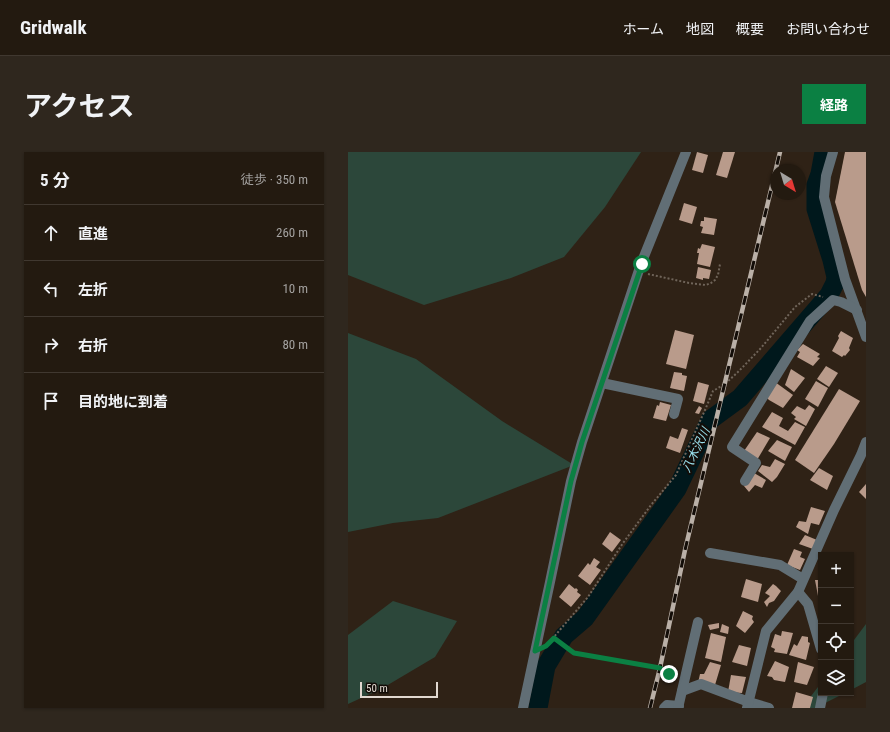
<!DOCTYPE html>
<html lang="ja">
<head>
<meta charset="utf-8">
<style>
  :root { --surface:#231a10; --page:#2f271e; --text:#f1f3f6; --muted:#a3a19f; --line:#403830; --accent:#0b8043 }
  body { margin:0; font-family:"Roboto Condensed","Noto Sans JP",sans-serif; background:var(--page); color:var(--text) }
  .controls { position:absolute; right:12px; bottom:12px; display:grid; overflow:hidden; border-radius:0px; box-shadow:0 1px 3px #0004 }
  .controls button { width:36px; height:36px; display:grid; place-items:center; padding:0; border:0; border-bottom:1px solid var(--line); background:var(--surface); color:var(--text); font:20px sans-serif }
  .compass { position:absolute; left:422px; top:12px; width:36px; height:36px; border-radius:50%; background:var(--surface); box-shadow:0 1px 3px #0004; rotate:142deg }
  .scale { position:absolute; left:12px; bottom:10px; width:78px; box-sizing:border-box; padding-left:4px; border:2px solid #e1d8d0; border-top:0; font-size:11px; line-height:14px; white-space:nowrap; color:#e1d8d0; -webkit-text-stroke:3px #130d08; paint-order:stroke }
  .stop { position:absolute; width:12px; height:12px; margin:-9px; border:3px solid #0b8043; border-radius:50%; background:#fff }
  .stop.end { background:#0b8043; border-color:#fff; box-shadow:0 1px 4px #0008 }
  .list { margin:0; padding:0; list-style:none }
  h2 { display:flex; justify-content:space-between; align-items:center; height:52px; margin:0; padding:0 16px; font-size:17px }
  h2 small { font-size:13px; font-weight:400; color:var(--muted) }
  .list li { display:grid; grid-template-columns:26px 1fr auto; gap:12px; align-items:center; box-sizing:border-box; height:56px; padding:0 16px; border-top:1px solid var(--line) }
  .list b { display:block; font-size:15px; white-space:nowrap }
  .list em { font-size:13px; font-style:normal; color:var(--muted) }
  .icon { flex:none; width:22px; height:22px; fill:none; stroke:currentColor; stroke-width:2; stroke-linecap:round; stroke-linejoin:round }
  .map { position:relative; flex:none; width:518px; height:556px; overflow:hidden; border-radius:0px }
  header { display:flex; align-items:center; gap:24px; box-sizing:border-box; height:56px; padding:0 20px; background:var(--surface); border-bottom:1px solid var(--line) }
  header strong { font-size:19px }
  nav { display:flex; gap:22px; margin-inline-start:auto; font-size:14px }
  .intro { display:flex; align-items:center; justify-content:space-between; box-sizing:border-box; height:96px; padding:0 24px }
  h1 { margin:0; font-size:28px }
  .button { padding:10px 18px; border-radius:0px; background:var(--accent); color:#fff; font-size:14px; font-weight:700 }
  main { display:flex; gap:24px; padding:0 24px }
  aside { flex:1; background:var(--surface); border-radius:0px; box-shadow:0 1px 3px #0004 }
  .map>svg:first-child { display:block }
  .green { fill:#2c473a }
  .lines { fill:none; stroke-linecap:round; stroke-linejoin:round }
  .river { stroke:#00181c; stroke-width:19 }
  .building { fill:#b99b8b }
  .path { stroke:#70655a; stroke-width:2; stroke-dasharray:2 2; stroke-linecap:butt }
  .minor { stroke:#616e75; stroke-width:10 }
  .rail-casing { stroke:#bab0a7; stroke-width:4.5 }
  .rail { stroke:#130d08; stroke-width:3; stroke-dasharray:9; stroke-linecap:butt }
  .route { stroke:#0b8043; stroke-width:5 }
  .labels { text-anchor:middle; stroke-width:4; stroke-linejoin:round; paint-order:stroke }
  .water-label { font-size:12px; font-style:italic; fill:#99e0ed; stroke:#130d08 }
</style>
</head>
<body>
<header>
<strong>Gridwalk</strong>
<nav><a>ホーム</a><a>地図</a><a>概要</a><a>お問い合わせ</a></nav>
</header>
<div class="intro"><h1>アクセス</h1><a class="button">経路</a></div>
<main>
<aside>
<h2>5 分<small>徒歩 · 350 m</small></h2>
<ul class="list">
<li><svg class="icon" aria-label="ahead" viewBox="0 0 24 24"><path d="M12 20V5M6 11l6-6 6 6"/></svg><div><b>直進</b></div><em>260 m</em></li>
<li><svg class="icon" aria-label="left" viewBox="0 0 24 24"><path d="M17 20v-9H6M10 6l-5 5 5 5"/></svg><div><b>左折</b></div><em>10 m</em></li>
<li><svg class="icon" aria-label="right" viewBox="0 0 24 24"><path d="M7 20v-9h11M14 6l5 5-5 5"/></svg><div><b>右折</b></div><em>80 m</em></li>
<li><svg class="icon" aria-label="arrive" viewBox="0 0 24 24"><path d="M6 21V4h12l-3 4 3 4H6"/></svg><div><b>目的地に到着</b></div></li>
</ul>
</aside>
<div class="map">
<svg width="518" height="556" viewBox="0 0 518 556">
  <rect width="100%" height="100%" fill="#2f2216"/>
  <g class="green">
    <polygon points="0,0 293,0 257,55 216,105 163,126 76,153 0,123"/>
    <polygon points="0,181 68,207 154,269 226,313 90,366 45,371 0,380"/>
    <polygon points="45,449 109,469 87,505 33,537 0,552 0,483"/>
    <polygon points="518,472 518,530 503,538 503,492"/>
    <polygon points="473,531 473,541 497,541 467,556 454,556"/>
  </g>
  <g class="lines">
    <polyline class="river" points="190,556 198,514 216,484 237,466 329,337 362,268 392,246 481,143 487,131 488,125 484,108 468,57 468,33 472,22 476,0"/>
  </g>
  <g class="building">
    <polygon points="349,0 360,3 355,21 344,18"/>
    <polygon points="375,0 387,0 379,26 368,23"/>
    <polygon points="497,0 518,0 518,145 514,138 487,50"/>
    <polygon points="336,51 349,55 344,72 331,68"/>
    <polygon points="356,65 369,67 366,83 353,81 355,75 352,74 353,69 356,69"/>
    <polygon points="354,92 367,95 362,115 349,112 351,101 349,101 350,96 352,97"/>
    <polygon points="350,115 363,118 361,127 355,126 355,128 348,126"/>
    <polygon points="327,178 346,183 338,217 318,212"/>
    <polygon points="493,179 505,186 501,196 502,198 497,204 496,203 494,205 484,199 491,186 490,184"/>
    <polygon points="455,192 472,202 469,205 472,206 465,214 449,205 452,200 449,198"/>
    <polygon points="478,214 490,221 481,235 469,227"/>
    <polygon points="443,217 457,226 446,240 437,233"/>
    <polygon points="326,220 334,221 334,223 339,224 336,239 322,236"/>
    <polygon points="468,229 480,236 470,255 457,247"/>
    <polygon points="350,230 361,233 356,252 345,249"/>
    <polygon points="427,230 445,243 435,256 421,248 417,244"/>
    <polygon points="491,237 512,249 486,292 466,321 447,308"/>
    <polygon points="312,250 323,253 318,269 305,266 309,253 311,254"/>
    <polygon points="461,253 467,257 458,274 446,267 448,265 443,261 449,254 457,258"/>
    <polygon points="351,254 354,256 351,262 347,261"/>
    <polygon points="424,260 435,266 431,274 440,279 447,270 457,275 447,293 414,275"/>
    <polygon points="334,276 340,278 332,301 318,296 322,284 330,287"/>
    <polygon points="409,280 422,286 409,308 396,299"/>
    <polygon points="429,288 444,295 437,309 420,299"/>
    <polygon points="427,307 437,312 429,325 424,330 410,319 414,313 422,315"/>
    <polygon points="471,316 485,324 479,338 462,328"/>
    <polygon points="406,321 418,328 414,336 407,333 401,340 396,334"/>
    <polygon points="518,332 518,347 511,340"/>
    <polygon points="463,355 477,359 471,373 463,371 460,382 448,375 451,369 458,370"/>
    <polygon points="262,380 273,388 264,400 254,392"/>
    <polygon points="457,383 469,388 465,397 451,392"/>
    <polygon points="446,397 454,400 452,405 457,407 452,418 439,413"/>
    <polygon points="246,406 252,410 248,415 253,418 242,433 230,424 240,411 242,413"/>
    <polygon points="398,427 414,432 410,450 393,445"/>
    <polygon points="467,428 473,428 473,444 470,444"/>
    <polygon points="221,432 227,437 228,436 230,438 229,440 233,443 223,455 211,445"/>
    <polygon points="425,432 428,434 433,439 426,449 421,451 419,455 416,450 422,444 417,441"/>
    <polygon points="395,459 405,464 404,467 406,470 397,481 388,474"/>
    <polygon points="371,471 371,476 362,478 360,473"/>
    <polygon points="374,472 381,475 380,482 372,480"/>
    <polygon points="434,479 445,481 439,502 426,500 427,497 423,495 427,482 433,484"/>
    <polygon points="363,481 378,485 373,510 357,506"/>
    <polygon points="454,484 460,485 460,490 462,491 458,508 441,503 446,492 449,494"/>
    <polygon points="391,493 403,496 399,514 384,510"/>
    <polygon points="427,509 441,515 437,530 426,528 424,525 419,524"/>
    <polygon points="362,510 373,513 367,533 350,531 352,522 356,522"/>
    <polygon points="450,510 466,515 459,533 446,530"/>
    <polygon points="383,523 398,525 394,541 380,540"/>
    <polygon points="448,540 465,545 462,556 444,556"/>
  </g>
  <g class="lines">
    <g class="path">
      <polyline points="300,122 341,131 358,133 363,131 367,128 370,123 372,112"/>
      <polyline points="206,486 226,501 312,516 321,522 325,527 327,527"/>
      <polyline points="199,493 240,445 275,391 303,353 328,323 357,258 365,239 377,232 391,219 413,196 447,155 464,142 475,145"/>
    </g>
    <g class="minor">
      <polyline points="485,0 478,24 476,45 497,127 518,185"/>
      <polyline points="254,231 330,247 326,262"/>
      <polyline points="397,329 408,311 384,295 462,169 485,148 493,150 509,158"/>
      <polyline points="362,401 432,413 455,427"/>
      <polyline points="450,440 460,452 473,497"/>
      <polyline points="334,539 353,532 401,550 421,556"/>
      <polyline points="175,556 202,430 223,329 234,290 293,112 338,0"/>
      <polyline points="316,556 319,553 331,554"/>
      <polyline points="330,556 350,470"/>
      <polyline points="399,556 418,479 450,440 486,358 513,303 518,290"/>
      <polyline points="472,556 475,541"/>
    </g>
    <defs>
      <polyline id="rail" points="302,556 312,516 337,398 432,0"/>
    </defs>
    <use href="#rail" class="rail-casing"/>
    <use href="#rail" class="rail"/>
  </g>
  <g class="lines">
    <polyline class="route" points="294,112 234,290 223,329 187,499 198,494 206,486 226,501 312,516 321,522"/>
  </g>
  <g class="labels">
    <g class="water-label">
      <text transform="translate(348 298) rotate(-64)" y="4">八木沢川</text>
    </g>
  </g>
</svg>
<div class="controls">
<button>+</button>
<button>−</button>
<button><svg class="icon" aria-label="locate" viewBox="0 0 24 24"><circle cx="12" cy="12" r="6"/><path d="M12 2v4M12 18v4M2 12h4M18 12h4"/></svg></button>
<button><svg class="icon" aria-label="layers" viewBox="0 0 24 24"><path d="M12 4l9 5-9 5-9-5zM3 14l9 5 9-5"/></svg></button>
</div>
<svg class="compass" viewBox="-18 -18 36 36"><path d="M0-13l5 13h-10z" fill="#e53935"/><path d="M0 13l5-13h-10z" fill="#a3a19f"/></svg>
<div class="scale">50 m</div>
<div class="stop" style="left:294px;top:112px"></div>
<div class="stop end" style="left:321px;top:522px"></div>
</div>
</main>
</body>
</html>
